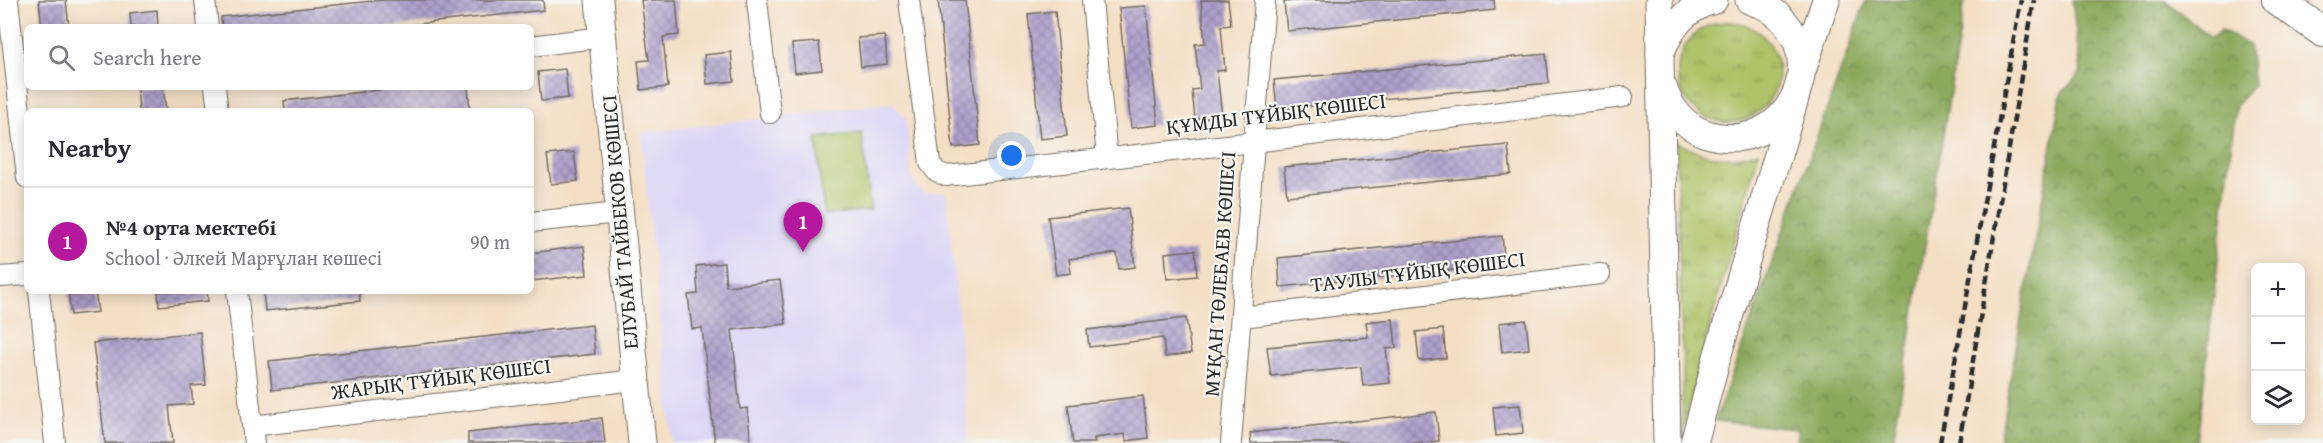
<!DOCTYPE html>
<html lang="en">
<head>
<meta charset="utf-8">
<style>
  :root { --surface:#fff; --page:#f7f7f7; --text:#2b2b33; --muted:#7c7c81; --line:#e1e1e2; --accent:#b5179e }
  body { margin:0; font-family:"Gentium Book Plus",serif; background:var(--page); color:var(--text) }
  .controls { position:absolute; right:18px; bottom:18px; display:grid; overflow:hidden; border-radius:9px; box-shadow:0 3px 15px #0003 }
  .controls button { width:54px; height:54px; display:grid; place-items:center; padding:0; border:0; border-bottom:2px solid var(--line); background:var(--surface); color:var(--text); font:30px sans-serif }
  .you { position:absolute; left:1012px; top:156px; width:21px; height:21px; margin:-15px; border:4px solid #fff; border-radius:50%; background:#1a73e8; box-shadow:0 0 0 9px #1a73e833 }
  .badge { display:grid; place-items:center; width:39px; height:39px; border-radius:50%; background:var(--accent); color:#fff; font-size:20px; font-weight:700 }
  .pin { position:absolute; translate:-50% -50px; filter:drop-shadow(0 2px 3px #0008) }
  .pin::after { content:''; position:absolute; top:32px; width:21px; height:18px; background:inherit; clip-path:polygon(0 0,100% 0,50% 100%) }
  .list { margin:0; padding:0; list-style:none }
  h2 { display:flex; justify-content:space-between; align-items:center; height:78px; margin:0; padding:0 24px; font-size:26px }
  h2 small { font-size:20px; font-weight:400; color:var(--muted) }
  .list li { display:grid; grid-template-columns:39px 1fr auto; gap:18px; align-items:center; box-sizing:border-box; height:108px; padding:0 24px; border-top:2px solid var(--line) }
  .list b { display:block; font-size:22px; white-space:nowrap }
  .list p { margin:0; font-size:20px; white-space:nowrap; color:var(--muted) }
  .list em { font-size:20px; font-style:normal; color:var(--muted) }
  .icon { flex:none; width:33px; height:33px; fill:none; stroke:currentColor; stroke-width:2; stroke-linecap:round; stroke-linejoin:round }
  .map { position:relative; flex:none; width:2323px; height:443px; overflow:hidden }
  .search { position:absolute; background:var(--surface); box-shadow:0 3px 15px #0003; left:24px; top:24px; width:510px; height:66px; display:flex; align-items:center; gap:15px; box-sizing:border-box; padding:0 21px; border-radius:9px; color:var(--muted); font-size:22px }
  .panel { position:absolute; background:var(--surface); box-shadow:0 3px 15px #0003; left:24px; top:108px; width:510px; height:186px; border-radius:9px }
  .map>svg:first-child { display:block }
  .built { fill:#dcd6f6 }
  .grass { fill:url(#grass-tufts); stroke:#6d7749; stroke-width:1.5 }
  .forest { fill:url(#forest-crowns); stroke:#5b6a44; stroke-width:1.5 }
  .garden { fill:#afc367; stroke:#6d7749; stroke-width:1.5 }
  .building { fill:url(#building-cross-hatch) }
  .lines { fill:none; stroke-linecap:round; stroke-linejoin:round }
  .street-casing { stroke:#716a61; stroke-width:22 }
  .secondary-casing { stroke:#716a61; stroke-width:29 }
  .primary-casing { stroke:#716a61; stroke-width:32 }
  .street { stroke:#fff; stroke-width:20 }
  .secondary { stroke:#fff; stroke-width:27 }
  .primary { stroke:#fff; stroke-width:30 }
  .rail { stroke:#2b2b2b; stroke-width:4.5; stroke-dasharray:9 4.5; stroke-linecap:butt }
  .labels { text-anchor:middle; stroke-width:4.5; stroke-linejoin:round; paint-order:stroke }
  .street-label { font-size:21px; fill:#2b2b2b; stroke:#f6f6f2 }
</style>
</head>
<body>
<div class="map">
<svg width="2323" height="443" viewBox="0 0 2323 443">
  <defs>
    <pattern id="grass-tufts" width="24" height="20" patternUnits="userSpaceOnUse" patternTransform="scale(1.5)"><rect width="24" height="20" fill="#afc367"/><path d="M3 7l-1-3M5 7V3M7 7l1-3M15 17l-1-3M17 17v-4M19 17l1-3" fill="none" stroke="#8f9f55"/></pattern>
    <pattern id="forest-crowns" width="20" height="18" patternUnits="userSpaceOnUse" patternTransform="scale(1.5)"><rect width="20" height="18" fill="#8ba95c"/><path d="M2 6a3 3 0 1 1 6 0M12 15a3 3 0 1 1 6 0" fill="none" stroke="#728a4c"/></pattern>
    <pattern id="building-cross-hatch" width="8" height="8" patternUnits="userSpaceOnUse" patternTransform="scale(1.5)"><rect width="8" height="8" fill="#aea1cd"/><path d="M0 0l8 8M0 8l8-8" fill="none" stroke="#8e83a7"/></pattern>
  </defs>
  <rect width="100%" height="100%" fill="#f6f6f2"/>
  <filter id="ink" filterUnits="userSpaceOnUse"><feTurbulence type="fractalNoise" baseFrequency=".0167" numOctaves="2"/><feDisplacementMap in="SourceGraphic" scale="12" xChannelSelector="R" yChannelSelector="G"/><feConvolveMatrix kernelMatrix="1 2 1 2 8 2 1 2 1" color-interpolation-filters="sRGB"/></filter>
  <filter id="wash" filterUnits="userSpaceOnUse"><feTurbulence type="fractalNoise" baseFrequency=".008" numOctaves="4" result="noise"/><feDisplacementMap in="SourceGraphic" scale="24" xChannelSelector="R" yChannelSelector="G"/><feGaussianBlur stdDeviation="1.35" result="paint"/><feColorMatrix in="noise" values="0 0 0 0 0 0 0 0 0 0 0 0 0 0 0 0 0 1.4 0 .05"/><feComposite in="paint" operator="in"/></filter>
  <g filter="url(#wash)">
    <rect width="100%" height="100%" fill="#f4dfc5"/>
    <polygon class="built" points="892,103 906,119 912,180 924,194 946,192 959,318 968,443 672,443 641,133"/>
    <g class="grass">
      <circle cx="1728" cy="72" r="50"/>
      <path d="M1676,142C1704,157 1729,163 1759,151L1698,368L1682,438L1683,373Z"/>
    </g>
    <g class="forest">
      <polygon points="1866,0 1965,0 1893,443 1797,443 1797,429 1715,421"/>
      <polygon points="2072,0 2165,0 2211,38 2222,30 2249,45 2254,85 2236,105 2197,443 1999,443 2061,94 2081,72"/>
    </g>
    <polygon class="garden" points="862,133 871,210 824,215 816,138"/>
    <g id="blocks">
      <g class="building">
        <polygon points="39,0 66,0 69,27 42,27"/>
        <polygon points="382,0 543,0 544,10 391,27 222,27 221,17"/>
        <polygon points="641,0 676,0 679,35 663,37 668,87 641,90 638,61 649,60"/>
        <polygon points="938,0 965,0 980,145 953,148"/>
        <polygon points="1201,0 1228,0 1231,25 1221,26 1225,70 1217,71 1222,116 1195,119 1192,90 1200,89 1195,44 1205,43"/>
        <polygon points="1304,0 1494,0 1495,10 1287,31 1284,2"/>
        <polygon points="1146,6 1158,125 1131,128 1119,8"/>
        <polygon points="157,10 158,27 131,27 130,13"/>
        <polygon points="1055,11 1067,136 1040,139 1028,14"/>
        <polygon points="885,36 887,64 861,67 858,38"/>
        <polygon points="819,42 822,70 795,73 792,44"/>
        <polygon points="731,52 734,81 707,84 704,55"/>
        <polygon points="1546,54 1549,83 1277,109 1274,80"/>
        <polygon points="565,69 568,98 541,101 538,72"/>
        <polygon points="137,87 163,87 166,111 139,111"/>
        <polygon points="405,87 468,87 470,110 285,111 284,101"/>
        <polygon points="1508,145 1511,174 1287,196 1284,167"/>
        <polygon points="574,152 578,181 551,184 547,155"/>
        <polygon points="1128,208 1135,267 1119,269 1117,253 1069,259 1071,273 1056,275 1048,217"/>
        <polygon points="1502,236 1505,265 1280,287 1278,258"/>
        <polygon points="584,246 587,275 531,281 531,253"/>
        <polygon points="1195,250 1197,276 1167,279 1165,253"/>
        <polygon points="724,263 726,286 780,280 786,324 732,330 740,409 747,408 751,443 715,443 702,328 692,329 688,295 698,294 696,266"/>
        <polygon points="68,291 95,291 98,312 71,315"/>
        <polygon points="158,291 207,291 208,301 159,306"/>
        <polygon points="263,291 359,291 360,301 265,311"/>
        <polygon points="1186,318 1191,353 1165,357 1163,338 1089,347 1087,330"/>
        <polygon points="1393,319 1396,348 1386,349 1390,383 1363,386 1361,367 1271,376 1267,347 1368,337 1366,322"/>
        <polygon points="1526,320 1529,349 1502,352 1499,323"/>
        <polygon points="592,325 595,354 272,390 269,361"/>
        <polygon points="1443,329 1446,358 1419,361 1416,332"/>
        <polygon points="200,332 206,385 191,386 193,404 169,406 173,443 105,443 93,343"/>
        <polygon points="1143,396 1148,438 1126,441 1125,434 1094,438 1095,443 1073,443 1068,405"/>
        <polygon points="1520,405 1523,433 1496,436 1493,407"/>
        <polygon points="1436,412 1439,441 1420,443 1251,443 1250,433"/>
        <polygon points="602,418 605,443 468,443 468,433"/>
      </g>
    </g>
  </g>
  <g filter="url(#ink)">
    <use href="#blocks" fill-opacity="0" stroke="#716a61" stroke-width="1.5"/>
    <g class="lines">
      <defs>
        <g id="street">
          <polyline points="8,0 27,178"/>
          <polyline points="205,0 208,27"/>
          <polyline points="757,0 770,113"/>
          <polyline points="909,0 930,163 936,171 946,176 1254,142 1623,97"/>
          <polyline points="1092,0 1107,158"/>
          <polyline points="531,46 603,37"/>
          <polyline points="215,87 218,111"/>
          <polyline points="531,222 619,213"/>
          <polyline points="0,277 27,275"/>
          <polyline points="39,291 55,443"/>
          <polyline points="237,291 254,443"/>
          <polyline points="1242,317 1600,274"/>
          <polyline points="252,426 635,380"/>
          <polyline points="1231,443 1265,0"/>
        </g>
        <g id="secondary">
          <polyline points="599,0 642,443"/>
          <polyline points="1659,0 1667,443"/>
          <path d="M1660,54C1671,27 1685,8 1714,0"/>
          <polyline points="1802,71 1826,0"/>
          <path d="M1663,87C1669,107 1684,126 1704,133C1784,161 1839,58 1770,9C1764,5 1755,3 1749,0"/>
          <polyline points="1694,443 1717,357 1796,95"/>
        </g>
        <polyline id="primary" points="2277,0 2323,32"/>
      </defs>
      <use href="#street" class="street-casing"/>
      <use href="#secondary" class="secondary-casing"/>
      <use href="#primary" class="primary-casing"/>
      <use href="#street" class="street"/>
      <use href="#secondary" class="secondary"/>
      <use href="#primary" class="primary"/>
      <g class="rail">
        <polyline points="1940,443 2021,0"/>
        <polyline points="1959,443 2034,0"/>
      </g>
    </g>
  </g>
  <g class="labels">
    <g class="street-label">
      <text transform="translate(1276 114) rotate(-7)" y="7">ҚҰМДЫ ТҰЙЫҚ КӨШЕСІ</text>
      <text transform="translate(620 222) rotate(-95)" y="7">ЕЛУБАЙ ТАЙБЕКОВ КӨШЕСІ</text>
      <text transform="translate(1418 272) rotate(-7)" y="7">ТАУЛЫ ТҰЙЫҚ КӨШЕСІ</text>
      <text transform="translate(1220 274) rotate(-86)" y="7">МҰҚАН ТӨЛЕБАЕВ КӨШЕСІ</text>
      <text transform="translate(441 379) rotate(-7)" y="7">ЖАРЫҚ ТҰЙЫҚ КӨШЕСІ</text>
    </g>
  </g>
</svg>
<div class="controls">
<button>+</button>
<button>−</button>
<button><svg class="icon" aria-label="layers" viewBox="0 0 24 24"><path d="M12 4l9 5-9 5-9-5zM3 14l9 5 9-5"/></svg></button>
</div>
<div class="you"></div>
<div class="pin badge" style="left:803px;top:252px">1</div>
<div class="search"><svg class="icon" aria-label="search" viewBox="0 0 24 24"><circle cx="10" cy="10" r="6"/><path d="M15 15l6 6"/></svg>Search here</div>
<section class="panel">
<h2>Nearby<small></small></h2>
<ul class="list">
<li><span class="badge">1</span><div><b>№4 орта мектебі</b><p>School · Әлкей Марғұлан көшесі</p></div><em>90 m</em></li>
</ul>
</section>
</div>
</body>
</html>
